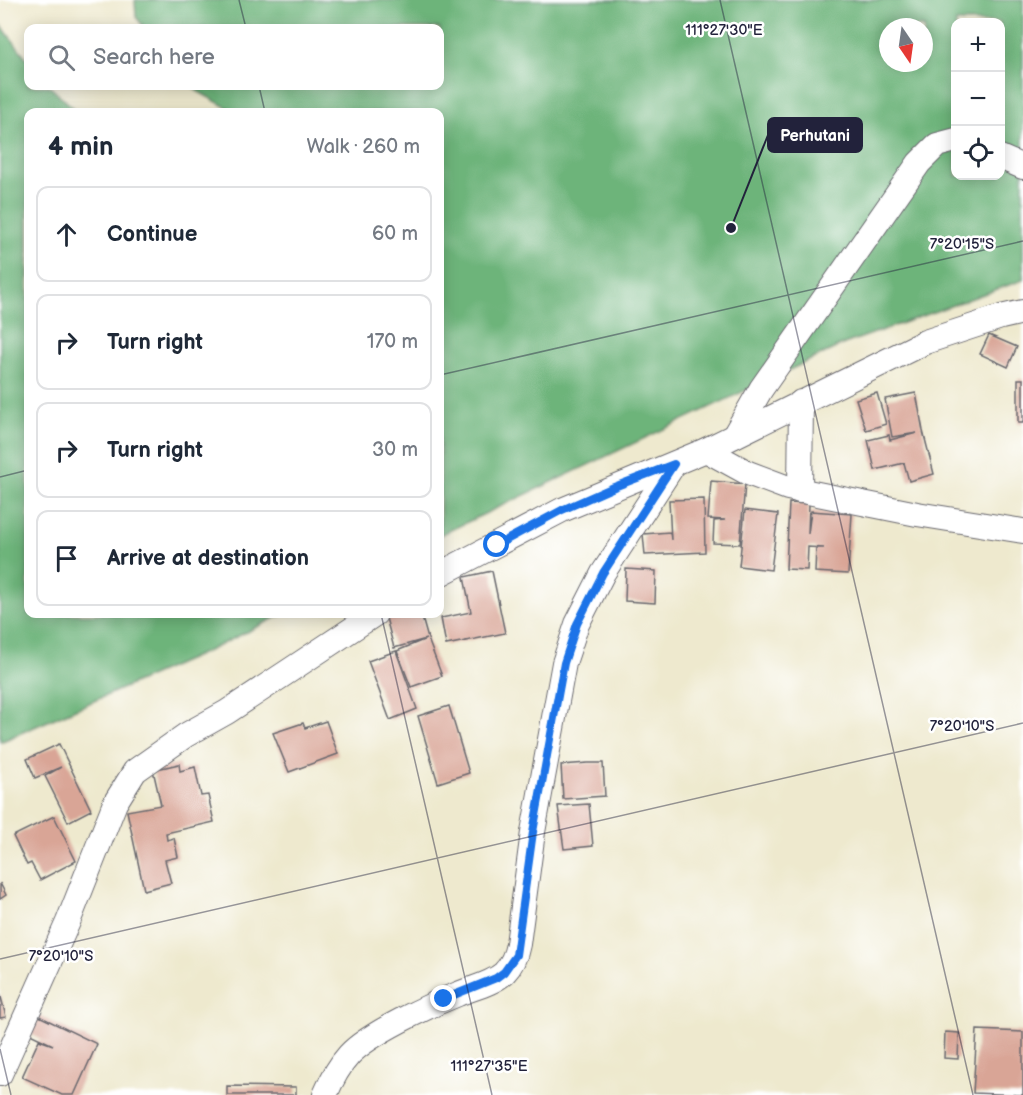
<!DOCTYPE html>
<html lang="en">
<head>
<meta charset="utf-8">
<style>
  :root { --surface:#fff; --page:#f6f6f7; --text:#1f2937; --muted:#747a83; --line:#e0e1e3 }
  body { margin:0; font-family:"Balsamiq Sans",sans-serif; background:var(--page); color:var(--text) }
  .controls { position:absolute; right:18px; top:18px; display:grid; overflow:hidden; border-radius:12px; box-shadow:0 3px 15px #0003 }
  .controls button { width:54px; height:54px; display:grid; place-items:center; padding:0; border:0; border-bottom:2px solid var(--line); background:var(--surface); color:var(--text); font:30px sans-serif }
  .compass { position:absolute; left:879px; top:18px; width:54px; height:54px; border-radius:50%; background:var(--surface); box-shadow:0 3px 15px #0003; rotate:167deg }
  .stop { position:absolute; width:18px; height:18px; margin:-14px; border:4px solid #1a73e8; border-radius:50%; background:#fff }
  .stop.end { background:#1a73e8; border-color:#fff; box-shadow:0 2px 6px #0008 }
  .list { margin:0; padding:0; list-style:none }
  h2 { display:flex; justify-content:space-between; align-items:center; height:78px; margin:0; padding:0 24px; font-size:26px }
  h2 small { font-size:20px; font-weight:400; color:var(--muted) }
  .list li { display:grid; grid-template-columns:39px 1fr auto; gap:18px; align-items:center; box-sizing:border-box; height:96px; margin:0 12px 12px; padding:0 12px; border:2px solid var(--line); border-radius:12px }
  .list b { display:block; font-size:22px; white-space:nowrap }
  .list em { font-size:20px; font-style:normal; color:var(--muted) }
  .icon { flex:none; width:33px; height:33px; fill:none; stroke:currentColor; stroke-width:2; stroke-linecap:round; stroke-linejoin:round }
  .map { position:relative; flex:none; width:1023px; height:1095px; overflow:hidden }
  .search { position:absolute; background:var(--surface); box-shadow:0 3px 15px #0003; left:24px; top:24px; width:420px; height:66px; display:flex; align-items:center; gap:15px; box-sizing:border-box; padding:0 21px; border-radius:12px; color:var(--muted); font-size:22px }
  .panel { position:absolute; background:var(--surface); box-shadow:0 3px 15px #0003; left:24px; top:108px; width:420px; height:510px; border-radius:12px }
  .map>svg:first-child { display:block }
  .forest { fill:#6db47a; stroke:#486b5a; stroke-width:1.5; fill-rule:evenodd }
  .building { fill:#d9a596 }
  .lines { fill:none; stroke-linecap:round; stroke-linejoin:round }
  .street-casing { stroke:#69686e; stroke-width:26 }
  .street { stroke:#fff; stroke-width:24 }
  .route { stroke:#1a73e8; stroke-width:8 }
  .ticks { fill:none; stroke:#22223b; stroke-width:1.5; stroke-opacity:0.45 }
  .ticks-label { font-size:15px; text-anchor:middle; fill:#22223b; stroke:#fff; stroke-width:5; stroke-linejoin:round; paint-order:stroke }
  .leader { fill:none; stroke:#22223b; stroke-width:2 }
  .callout-dot { fill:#22223b; stroke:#fff; stroke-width:2 }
  .callout { fill:#22223b; stroke:#22223b; stroke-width:2 }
  .callout-label { font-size:16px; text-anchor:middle; font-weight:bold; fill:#fff }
</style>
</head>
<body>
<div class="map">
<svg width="1023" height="1095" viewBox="0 0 1023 1095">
  <rect width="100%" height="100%" fill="#fff"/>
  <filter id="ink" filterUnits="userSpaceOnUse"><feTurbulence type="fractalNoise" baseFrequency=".0167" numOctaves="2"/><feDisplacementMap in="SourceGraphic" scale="12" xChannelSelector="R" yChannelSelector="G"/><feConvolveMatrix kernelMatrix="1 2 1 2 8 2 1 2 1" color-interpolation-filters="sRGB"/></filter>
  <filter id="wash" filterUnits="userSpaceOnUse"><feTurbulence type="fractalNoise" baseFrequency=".008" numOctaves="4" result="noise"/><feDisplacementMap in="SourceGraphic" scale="24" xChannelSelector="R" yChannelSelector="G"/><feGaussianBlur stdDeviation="1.35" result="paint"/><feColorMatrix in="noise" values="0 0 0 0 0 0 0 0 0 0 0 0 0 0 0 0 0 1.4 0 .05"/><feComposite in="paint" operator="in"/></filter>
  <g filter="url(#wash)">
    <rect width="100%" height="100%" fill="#eee9ce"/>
    <g class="forest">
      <path d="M135,0H1023V280L844,344L440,535V112H235L197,91L192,86H440V28H145L136,17ZM956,22H1000V176H956ZM888,27H924V63H888Z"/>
      <polygon points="0,24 28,60 28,86 49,86 78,112 28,112 28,614 283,614 208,651 0,742"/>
    </g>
    <g id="blocks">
      <g class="building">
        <polygon points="989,335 1017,347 1008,367 980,354"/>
        <rect x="1018" y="379" width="5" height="44"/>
        <polygon points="877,393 886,424 866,430 856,399"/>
        <polygon points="916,393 923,431 934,474 909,481 904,463 875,470 868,440 889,435 890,440 917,433 892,437 885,399"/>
        <polygon points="711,481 745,484 740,544 713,543 714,521 725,520 708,519"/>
        <polygon points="704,499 705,552 645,555 643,534 670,532 671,540 669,500"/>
        <polygon points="789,503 809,504 808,534 811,511 852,514 848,574 815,572 816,548 824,548 808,547 807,570 786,569"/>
        <polygon points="745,510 778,514 771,570 739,566"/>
        <polygon points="626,569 656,571 655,603 625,601"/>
        <polygon points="492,571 505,633 446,645 441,618 471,612 464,577"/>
        <polygon points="385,614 421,614 428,639 442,676 411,687 397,651 426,639 394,648"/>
        <polygon points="396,651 417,709 390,720 368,661"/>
        <polygon points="449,706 469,773 438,783 418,716"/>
        <polygon points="326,721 338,754 289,772 273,733 303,723 305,728"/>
        <polygon points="59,744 91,810 68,822 45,776 61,767 35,778 27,759"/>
        <polygon points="588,763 603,763 605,796 563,799 561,765"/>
        <polygon points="179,764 180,771 195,767 201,796 208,795 214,822 166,833 167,840 174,838 178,857 165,860 171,883 144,890 127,811 161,805 153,770"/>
        <polygon points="589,804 593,846 564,849 558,806"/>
        <polygon points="54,816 76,861 40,880 31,863 27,865 13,836"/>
        <polygon points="0,883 6,895 0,899"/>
        <polygon points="0,993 6,1017 0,1018"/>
        <polygon points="39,1016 97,1044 74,1095 62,1095 22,1077 39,1040 53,1045 30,1034"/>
        <polygon points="977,1030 1023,1032 1023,1095 973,1093"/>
        <polygon points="945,1032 959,1033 958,1059 944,1058"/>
        <polygon points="227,1086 296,1087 296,1095 227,1095"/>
      </g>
    </g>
  </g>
  <g filter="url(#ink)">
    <use href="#blocks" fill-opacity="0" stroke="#69686e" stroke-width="1.5"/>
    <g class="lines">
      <defs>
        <g id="street">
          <polyline points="1000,157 1023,167"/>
          <polyline points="734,436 761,389 919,163 937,145 956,140"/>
          <polyline points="706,450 748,473 788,488 917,514 1023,531"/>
          <polyline points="800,491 801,402"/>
          <polyline points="440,574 562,510 706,450 925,342 1001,317 1023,312"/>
          <polyline points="0,1074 68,922 115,803 135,771 186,735 227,712 375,614"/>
          <path d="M325,1095C331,1081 338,1067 349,1055C368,1034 430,1005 458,994C472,988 492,984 504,973C512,965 516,955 518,944L533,832L564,663L577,624L603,573L674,464"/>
        </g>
      </defs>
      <use href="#street" class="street-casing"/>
      <use href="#street" class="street"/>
    </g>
  </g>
  <g class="lines" filter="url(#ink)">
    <polyline class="route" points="444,999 496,978 504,972 516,955 533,832 564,663 577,624 603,573 674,464 614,487 562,510 497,545"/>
  </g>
  <path class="ticks" d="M239,0L246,28M720,0L973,1095M259,86L265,112M440,375L1023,241M0,477L28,470M381,614L492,1095M0,959L1023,723M0,1049L11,1095"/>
  <g class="ticks-label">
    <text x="724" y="35">111°27'30"E</text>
    <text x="962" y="249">7°20'15"S</text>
    <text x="962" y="731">7°20'10"S</text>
    <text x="61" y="961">7°20'10"S</text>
    <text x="489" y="1071">111°27'35"E</text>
  </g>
  <path class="leader" d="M731 228L768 135"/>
  <circle class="callout-dot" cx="731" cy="228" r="6"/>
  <rect class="callout" x="768" y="118" width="94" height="34" rx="6"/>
  <g class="callout-label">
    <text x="815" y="141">Perhutani</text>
  </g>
</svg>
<div class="controls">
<button>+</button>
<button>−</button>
<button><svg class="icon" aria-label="locate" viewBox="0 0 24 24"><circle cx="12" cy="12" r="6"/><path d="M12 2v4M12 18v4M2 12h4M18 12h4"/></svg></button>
</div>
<svg class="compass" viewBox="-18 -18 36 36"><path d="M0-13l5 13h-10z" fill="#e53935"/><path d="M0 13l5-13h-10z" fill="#747a83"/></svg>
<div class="stop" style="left:497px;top:545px"></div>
<div class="stop end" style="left:444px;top:999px"></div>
<div class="search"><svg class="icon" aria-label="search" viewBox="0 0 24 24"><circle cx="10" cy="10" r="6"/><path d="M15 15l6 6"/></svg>Search here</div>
<section class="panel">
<h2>4 min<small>Walk · 260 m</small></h2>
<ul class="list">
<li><svg class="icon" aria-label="ahead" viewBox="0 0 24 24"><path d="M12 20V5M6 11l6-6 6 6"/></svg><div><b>Continue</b></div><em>60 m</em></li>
<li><svg class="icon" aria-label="right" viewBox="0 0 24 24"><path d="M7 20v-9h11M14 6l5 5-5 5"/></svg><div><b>Turn right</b></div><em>170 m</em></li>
<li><svg class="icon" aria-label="right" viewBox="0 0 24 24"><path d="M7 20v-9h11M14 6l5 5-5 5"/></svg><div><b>Turn right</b></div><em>30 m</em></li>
<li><svg class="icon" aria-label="arrive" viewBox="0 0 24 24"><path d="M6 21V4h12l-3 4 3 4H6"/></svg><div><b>Arrive at destination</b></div></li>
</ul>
</section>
</div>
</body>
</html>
